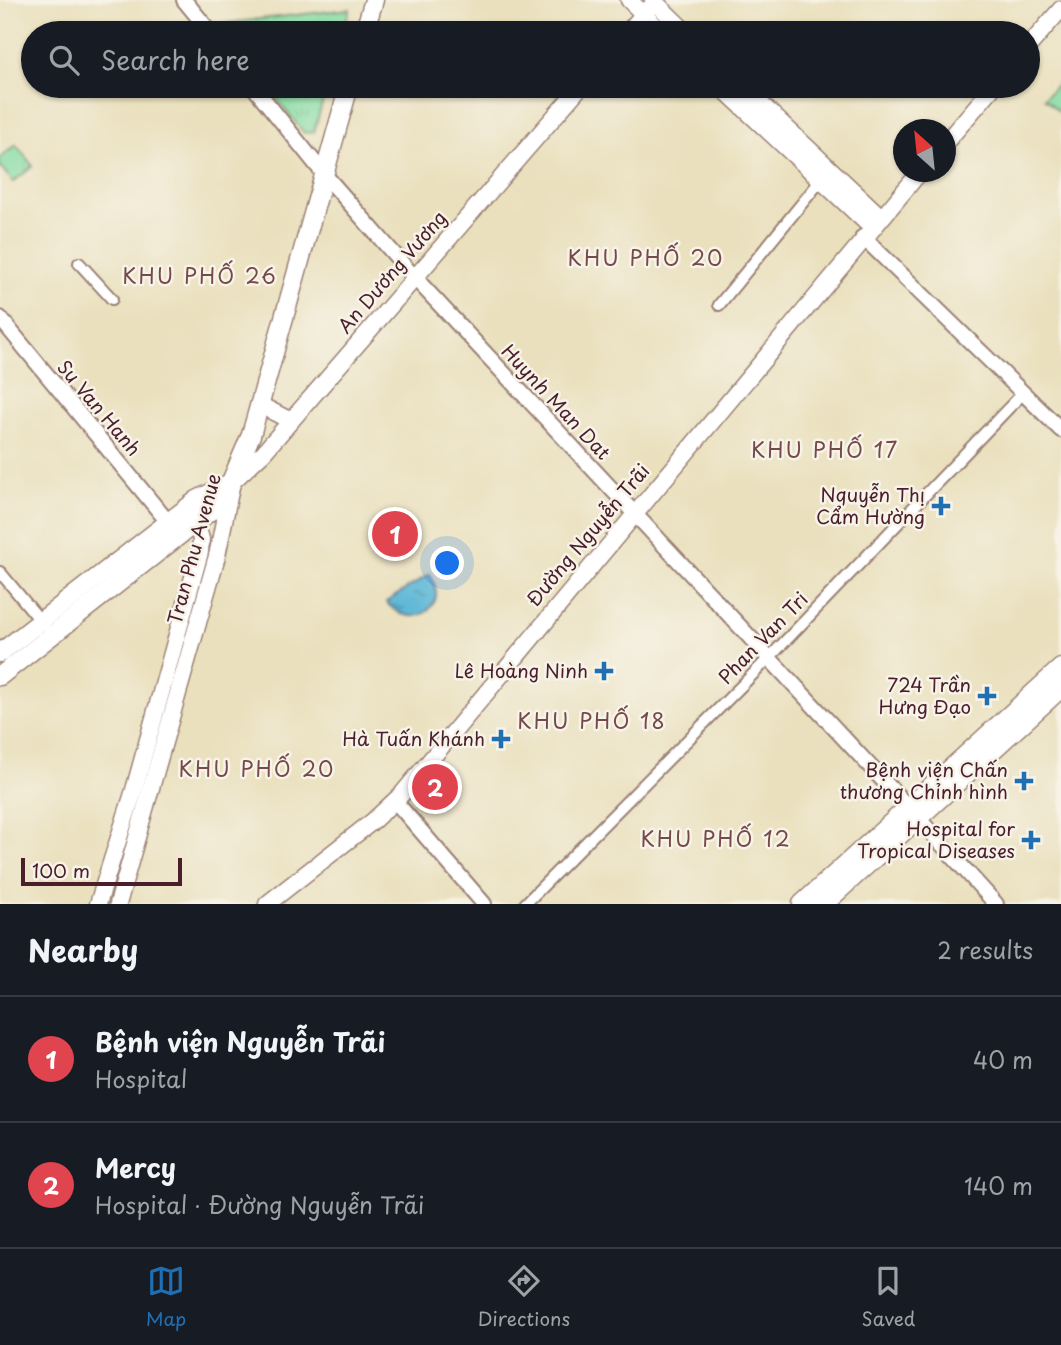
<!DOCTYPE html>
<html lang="en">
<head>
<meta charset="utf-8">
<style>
  :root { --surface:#171b24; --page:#20242c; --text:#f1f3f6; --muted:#9ea1a6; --line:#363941; --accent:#1f6fb2 }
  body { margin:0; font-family:"Playpen Sans",sans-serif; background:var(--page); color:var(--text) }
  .compass { position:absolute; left:893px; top:119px; width:63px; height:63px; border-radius:50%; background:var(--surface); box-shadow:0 2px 5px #0004; rotate:333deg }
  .scale { position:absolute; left:21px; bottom:18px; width:161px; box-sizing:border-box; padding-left:7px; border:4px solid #4a1f2b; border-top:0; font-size:19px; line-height:24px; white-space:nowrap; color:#4a1f2b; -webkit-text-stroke:5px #f7f3e8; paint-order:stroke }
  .you { position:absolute; left:448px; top:564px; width:24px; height:24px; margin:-18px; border:5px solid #fff; border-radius:50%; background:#1a73e8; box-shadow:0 0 0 10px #1a73e833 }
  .badge { display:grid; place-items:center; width:46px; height:46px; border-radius:50%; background:var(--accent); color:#fff; font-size:23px; font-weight:700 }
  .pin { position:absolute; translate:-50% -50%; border:4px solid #fff; box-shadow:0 2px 7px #0006 }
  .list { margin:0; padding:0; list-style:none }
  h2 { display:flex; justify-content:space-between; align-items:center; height:91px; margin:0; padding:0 28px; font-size:30px }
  h2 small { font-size:23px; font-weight:400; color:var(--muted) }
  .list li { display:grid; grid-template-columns:46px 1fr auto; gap:21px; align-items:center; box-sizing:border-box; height:126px; padding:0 28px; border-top:2px solid var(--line) }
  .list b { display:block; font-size:26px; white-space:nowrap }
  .list p { margin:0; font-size:23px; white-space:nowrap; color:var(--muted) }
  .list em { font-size:23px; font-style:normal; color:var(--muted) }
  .icon { flex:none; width:38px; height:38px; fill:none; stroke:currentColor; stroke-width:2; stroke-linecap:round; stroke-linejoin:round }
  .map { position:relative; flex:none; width:1061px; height:904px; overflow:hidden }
  .search { position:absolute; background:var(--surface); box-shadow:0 2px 5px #0004; left:21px; right:21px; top:21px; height:77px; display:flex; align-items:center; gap:18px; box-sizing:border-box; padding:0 24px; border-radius:38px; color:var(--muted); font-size:26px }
  .sheet { height:343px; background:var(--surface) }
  nav { display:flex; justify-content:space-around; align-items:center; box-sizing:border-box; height:98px; border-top:2px solid var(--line); background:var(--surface); font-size:19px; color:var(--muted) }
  nav a { display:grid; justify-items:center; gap:4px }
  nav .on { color:var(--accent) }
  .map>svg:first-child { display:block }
  .grass { fill:url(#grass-tufts); stroke:#667e66; stroke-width:2 }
  .water { fill:url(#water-ripples); stroke:#516a80; stroke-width:2 }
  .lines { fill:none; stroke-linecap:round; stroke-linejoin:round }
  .minor-casing { stroke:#9a8074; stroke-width:14 }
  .tertiary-casing { stroke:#9a8074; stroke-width:18 }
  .secondary-casing { stroke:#9a8074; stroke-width:19 }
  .primary-casing { stroke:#9a8074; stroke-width:21 }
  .minor { stroke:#fff; stroke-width:10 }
  .tertiary { stroke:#fff; stroke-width:14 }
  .secondary { stroke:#fff; stroke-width:16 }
  .primary { stroke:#fff; stroke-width:18 }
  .poi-dot { fill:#1f6fb2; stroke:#f7f3e8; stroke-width:2.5 }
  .labels { text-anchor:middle; stroke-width:5; stroke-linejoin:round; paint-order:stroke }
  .street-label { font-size:19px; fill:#4a1f2b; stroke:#f7f3e8 }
  .poi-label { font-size:19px; fill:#4a1f2b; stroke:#f7f3e8; text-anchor:end }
  .neighbourhood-label { font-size:21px; letter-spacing:2px; fill:#764a48; stroke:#f7f3e8 }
</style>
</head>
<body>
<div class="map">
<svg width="1061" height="904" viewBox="0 0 1061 904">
  <defs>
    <pattern id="grass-tufts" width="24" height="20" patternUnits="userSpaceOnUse" patternTransform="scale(1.75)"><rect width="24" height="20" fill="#83dca1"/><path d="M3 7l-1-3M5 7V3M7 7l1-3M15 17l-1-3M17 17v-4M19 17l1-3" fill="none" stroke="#73bc8b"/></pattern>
    <pattern id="water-ripples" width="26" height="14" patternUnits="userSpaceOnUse" patternTransform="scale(1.75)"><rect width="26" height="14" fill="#58b6d6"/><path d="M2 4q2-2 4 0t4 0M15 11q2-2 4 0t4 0" fill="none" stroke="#4b93ae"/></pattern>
  </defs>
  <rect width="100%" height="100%" fill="#f7f3e8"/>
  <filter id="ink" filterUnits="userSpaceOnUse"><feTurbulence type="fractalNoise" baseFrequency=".0143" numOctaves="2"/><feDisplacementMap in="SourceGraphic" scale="14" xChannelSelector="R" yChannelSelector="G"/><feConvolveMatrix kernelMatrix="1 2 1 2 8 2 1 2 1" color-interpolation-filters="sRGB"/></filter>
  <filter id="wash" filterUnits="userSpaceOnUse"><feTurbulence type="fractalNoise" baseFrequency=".00686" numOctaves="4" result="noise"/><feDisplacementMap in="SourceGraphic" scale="28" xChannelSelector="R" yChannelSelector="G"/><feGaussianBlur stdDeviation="1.57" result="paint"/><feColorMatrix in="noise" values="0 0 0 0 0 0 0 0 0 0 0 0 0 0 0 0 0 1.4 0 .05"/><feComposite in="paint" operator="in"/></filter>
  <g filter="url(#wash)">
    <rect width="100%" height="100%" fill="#eae0bd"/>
    <g class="grass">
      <polygon points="350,9 342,33 223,33 216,24"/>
      <polygon points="1061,80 1061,113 1044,98"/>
      <polygon points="266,86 327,86 314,132 304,133"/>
      <polygon points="16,145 33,166 13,182 0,166 0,158"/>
    </g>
    <path class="water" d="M430,574C433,580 437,589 436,596C435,603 431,607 427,611C412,622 397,614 386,602Z"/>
  </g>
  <g filter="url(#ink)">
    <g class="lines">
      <defs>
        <g id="minor">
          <polyline points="79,263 112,299"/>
          <polyline points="719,305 821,180"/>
          <polyline points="0,572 44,625"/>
          <polyline points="525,904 770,657 1023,393"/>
        </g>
        <g id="tertiary">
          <polyline points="184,0 211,33"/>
          <polyline points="253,86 324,174 415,278 908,807"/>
          <polyline points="863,237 1061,430"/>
          <polyline points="0,318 168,522"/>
          <polyline points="395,801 484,904"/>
          <polyline points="918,818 996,904"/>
        </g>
        <g id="secondary">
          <polyline points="629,0 663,33"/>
          <polyline points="653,0 687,33"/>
          <polyline points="627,33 648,9"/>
          <polyline points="1028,47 1061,9"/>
          <polyline points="720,86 871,227"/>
          <polyline points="742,86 881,217"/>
          <polyline points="946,142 994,86"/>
          <polyline points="260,405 291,421"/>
          <polyline points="98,904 134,790 200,552 201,539 196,522"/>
          <polyline points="118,904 217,556 232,482 264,452 581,86"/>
          <polyline points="267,904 373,821 402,794 920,172"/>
        </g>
        <g id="primary">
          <polyline points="364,33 374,0"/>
          <polyline points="0,653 197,500 232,482"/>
          <polyline points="0,676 209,512 227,491 251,435 349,86"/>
          <polyline points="802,904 1061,668"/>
          <polyline points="824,904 1061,688"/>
        </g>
      </defs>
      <use href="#minor" class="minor-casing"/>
      <use href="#tertiary" class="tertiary-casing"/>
      <use href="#secondary" class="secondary-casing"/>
      <use href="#primary" class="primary-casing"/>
      <use href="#minor" class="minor"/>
      <use href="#tertiary" class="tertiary"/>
      <use href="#secondary" class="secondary"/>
      <use href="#primary" class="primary"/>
    </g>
  </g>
  <g class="poi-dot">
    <path d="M937.5 495.5h7v7h7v7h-7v7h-7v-7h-7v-7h7z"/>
    <path d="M600.5 660.5h7v7h7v7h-7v7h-7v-7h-7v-7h7z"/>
    <path d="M983.5 685.5h7v7h7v7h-7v7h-7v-7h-7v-7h7z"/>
    <path d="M497.5 728.5h7v7h7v7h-7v7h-7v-7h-7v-7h7z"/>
    <path d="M1020.5 770.5h7v7h7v7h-7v7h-7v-7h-7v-7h7z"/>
    <path d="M1027.5 829.5h7v7h7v7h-7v7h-7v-7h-7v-7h7z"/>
  </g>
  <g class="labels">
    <g class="street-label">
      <text transform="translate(392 272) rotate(-49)" y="7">An Dương Vương</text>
      <text transform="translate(556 402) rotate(47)" y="7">Huynh Man Dat</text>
      <text transform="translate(99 408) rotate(50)" y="7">Su Van Hanh</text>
      <text transform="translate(588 535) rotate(-50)" y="7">Đường Nguyễn Trãi</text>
      <text transform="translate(194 549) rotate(-75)" y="7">Tran Phu Avenue</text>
      <text transform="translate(763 638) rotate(-46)" y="7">Phan Van Tri</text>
    </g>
    <g class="poi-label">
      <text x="925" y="502">Nguyễn Thị<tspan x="925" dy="22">Cẩm Hường</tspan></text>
      <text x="588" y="678">Lê Hoàng Ninh</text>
      <text x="971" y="692">724 Trần<tspan x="971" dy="22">Hưng Đạo</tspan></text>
      <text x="485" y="746">Hà Tuấn Khánh</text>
      <text x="1008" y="777">Bệnh viện Chấn<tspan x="1008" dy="22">thương Chỉnh hình</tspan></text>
      <text x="1015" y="836">Hospital for<tspan x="1015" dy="22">Tropical Diseases</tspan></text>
    </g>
    <g class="neighbourhood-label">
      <text x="646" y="266">KHU PHỐ 20</text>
      <text x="200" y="284">KHU PHỐ 26</text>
      <text x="825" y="458">KHU PHỐ 17</text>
      <text x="592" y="729">KHU PHỐ 18</text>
      <text x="257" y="777">KHU PHỐ 20</text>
      <text x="716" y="847">KHU PHỐ 12</text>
    </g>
  </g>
</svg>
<svg class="compass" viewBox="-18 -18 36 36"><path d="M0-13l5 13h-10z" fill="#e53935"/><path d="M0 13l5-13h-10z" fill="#9ea1a6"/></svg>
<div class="scale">100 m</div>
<div class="you"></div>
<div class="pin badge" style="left:395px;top:534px;background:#e0444e">1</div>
<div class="pin badge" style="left:435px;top:787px;background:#e0444e">2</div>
<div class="search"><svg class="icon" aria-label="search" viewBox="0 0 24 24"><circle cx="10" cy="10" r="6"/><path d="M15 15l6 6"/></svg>Search here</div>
</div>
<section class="sheet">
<h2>Nearby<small>2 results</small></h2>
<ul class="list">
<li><span class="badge" style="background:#e0444e">1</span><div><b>Bệnh viện Nguyễn Trãi</b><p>Hospital</p></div><em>40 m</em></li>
<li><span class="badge" style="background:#e0444e">2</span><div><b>Mercy</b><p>Hospital · Đường Nguyễn Trãi</p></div><em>140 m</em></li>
</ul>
</section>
<nav>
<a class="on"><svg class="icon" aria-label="map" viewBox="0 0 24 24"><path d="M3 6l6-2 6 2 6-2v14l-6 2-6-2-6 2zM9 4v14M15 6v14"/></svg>Map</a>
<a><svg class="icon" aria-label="directions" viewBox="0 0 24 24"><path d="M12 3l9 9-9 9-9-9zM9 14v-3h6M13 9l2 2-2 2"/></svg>Directions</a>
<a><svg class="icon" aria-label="saved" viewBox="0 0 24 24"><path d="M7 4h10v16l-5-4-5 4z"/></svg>Saved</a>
</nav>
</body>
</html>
